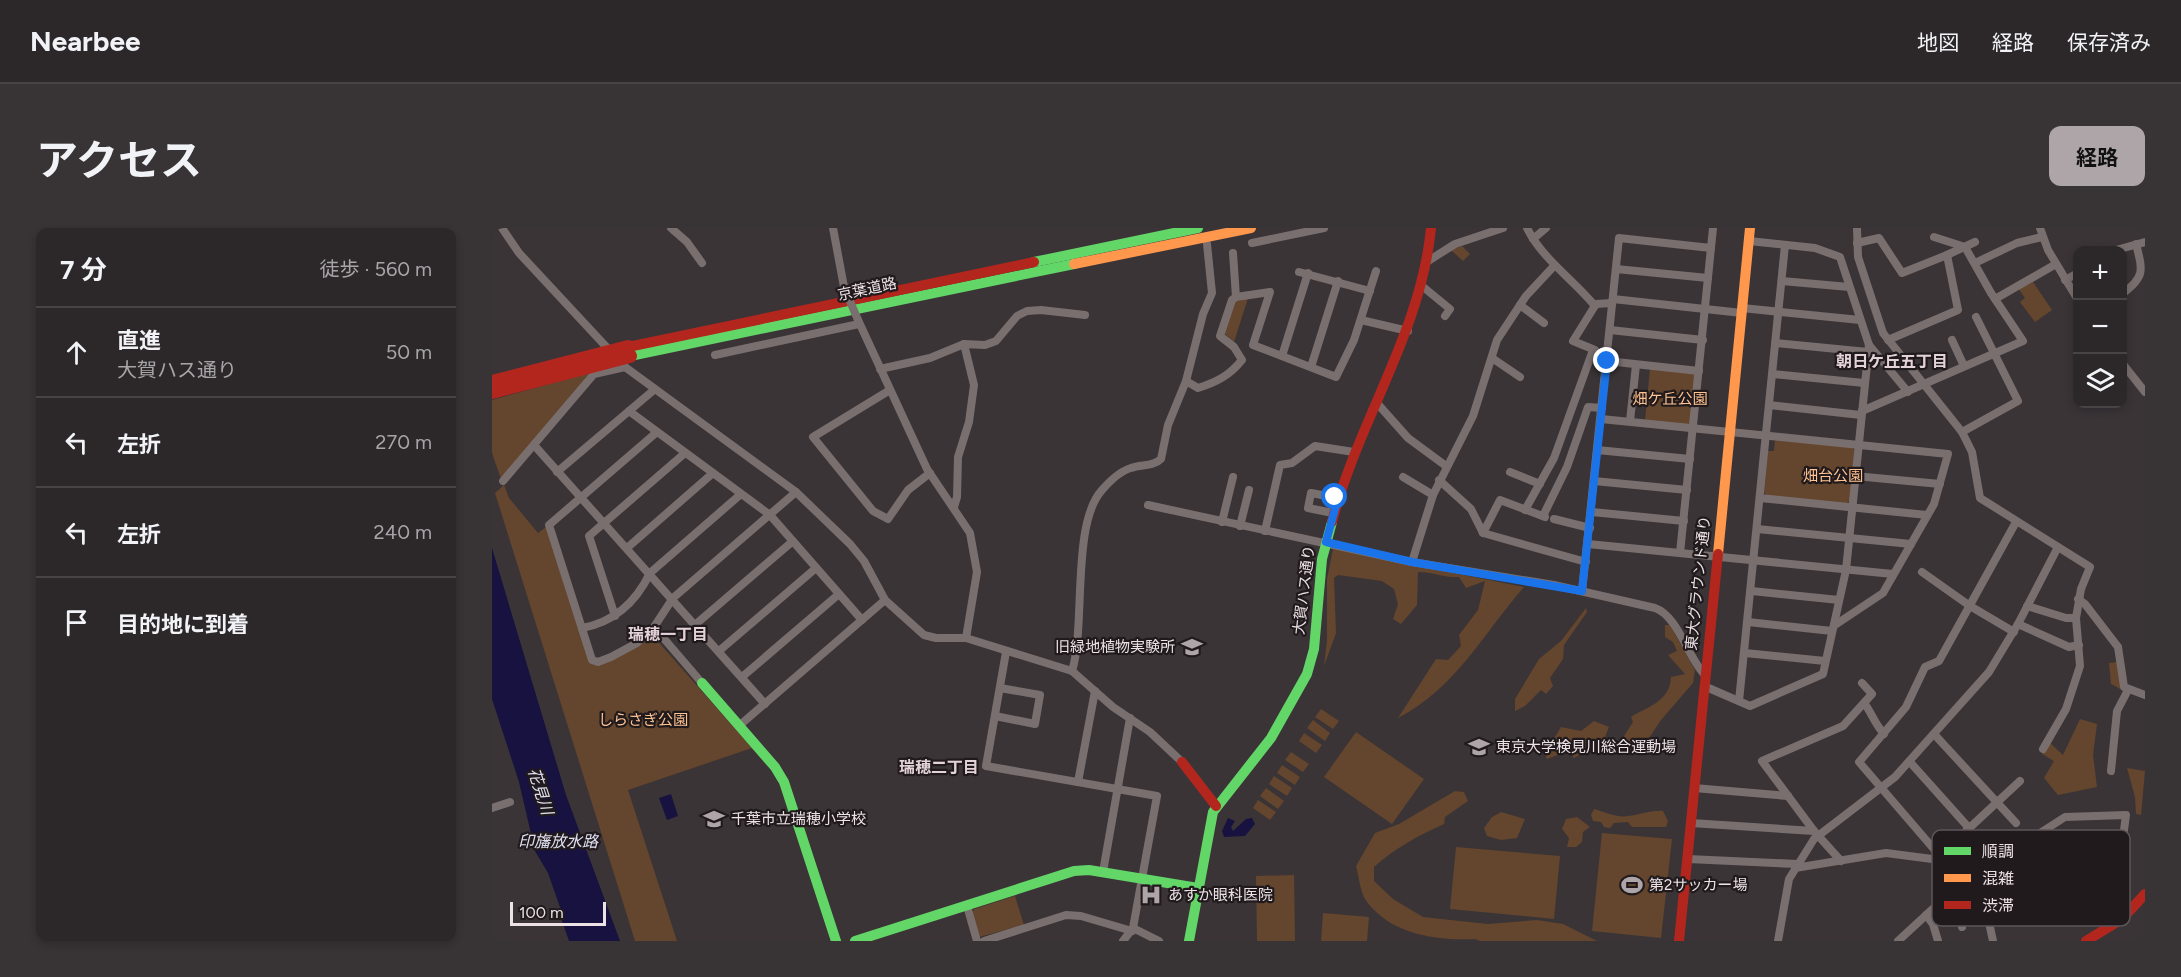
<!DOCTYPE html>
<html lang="ja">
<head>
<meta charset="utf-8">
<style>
  :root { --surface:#2c2729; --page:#383335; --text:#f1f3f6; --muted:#a6a5a8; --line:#484446; --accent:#aea5a9 }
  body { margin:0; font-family:Figtree,"Noto Sans JP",sans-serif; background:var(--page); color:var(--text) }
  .controls { position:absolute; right:18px; top:18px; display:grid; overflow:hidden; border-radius:12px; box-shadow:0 3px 9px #0003 }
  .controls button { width:54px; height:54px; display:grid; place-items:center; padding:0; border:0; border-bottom:2px solid var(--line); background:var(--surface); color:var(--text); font:30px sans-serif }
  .scale { position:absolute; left:18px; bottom:15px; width:96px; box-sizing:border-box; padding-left:6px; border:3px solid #ece2e6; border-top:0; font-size:16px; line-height:21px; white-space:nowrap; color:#ece2e6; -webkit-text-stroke:4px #201a1d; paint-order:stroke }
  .stop { position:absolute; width:18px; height:18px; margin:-14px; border:4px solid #1a73e8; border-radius:50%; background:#fff }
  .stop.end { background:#1a73e8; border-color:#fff; box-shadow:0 2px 6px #0008 }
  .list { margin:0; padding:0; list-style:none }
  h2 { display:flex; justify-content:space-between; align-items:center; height:78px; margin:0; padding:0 24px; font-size:26px }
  h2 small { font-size:20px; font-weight:400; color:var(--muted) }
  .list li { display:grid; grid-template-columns:39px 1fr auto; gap:18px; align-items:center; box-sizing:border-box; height:90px; padding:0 24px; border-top:2px solid var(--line) }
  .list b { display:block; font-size:22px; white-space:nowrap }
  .list p { margin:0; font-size:20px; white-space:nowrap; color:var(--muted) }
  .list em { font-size:20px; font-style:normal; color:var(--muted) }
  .icon { flex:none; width:33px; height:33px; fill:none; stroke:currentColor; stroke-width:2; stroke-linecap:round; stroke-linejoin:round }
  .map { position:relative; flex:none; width:1653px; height:713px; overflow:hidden; border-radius:12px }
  header { display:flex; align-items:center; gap:36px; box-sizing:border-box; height:84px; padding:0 30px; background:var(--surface); border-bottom:2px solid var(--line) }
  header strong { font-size:28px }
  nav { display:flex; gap:33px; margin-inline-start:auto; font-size:21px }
  .intro { display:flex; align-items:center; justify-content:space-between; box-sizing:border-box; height:144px; padding:0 36px }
  h1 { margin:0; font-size:42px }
  .button { padding:15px 27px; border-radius:12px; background:var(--accent); color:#111; font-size:21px; font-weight:700 }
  main { display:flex; gap:36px; padding:0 36px }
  aside { flex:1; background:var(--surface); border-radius:12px; box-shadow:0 3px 9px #0003 }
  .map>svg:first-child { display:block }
  .green { fill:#64452d }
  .water { fill:#17123f }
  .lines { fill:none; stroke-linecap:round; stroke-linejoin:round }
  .street { stroke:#796f6e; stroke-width:8 }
  .fast { stroke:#63d668; stroke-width:10 }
  .slow { stroke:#ff974d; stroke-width:10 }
  .jam { stroke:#b3261e; stroke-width:10 }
  .street-bridge { stroke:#796f6e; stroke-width:8 }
  .jam-bridge { stroke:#b3261e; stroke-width:14 }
  .route { stroke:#1a73e8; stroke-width:8 }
  .labels { text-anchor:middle; stroke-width:4.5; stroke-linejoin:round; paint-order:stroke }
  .street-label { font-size:15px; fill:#ece2e6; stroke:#201a1d }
  .park-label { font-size:15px; fill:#ffc291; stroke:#201a1d }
  .poi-label { font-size:15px; fill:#ece2e6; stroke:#201a1d; text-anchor:start }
  .neighbourhood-label { font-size:16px; font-weight:bold; fill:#e4d2d9; stroke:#201a1d }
  .water-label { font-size:16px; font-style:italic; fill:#dee0f1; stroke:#201a1d }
  .key { fill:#201a1d; stroke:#5d5659; stroke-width:1.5 }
  .key-label { font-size:16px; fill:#ece2e6 }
</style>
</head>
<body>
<header>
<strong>Nearbee</strong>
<nav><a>地図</a><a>経路</a><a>保存済み</a></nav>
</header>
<div class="intro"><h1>アクセス</h1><a class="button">経路</a></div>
<main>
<aside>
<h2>7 分<small>徒歩 · 560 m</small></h2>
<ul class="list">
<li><svg class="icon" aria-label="ahead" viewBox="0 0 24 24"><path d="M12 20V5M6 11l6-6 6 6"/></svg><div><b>直進</b><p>大賀ハス通り</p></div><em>50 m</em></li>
<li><svg class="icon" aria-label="left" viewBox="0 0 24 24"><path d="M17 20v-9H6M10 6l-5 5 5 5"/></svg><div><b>左折</b></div><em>270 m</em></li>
<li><svg class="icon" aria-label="left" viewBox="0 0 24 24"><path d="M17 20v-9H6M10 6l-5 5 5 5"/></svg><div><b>左折</b></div><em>240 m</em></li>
<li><svg class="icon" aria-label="arrive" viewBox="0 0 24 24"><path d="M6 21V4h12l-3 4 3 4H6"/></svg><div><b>目的地に到着</b></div></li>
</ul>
</aside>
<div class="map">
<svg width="1653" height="713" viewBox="0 0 1653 713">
  <rect width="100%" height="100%" fill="#3a3437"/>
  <g class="green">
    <polygon points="970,18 978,26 971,33 959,22"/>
    <polygon points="1541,54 1560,82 1543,94 1528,74 1533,70 1526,60"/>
    <polygon points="756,70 742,114 732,105 743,74"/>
    <polygon points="1158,141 1200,144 1204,149 1200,194 1196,197 1153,192"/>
    <polygon points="100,144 9,251 0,225 0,172"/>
    <polygon points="1283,212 1360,219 1363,223 1358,272 1354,276 1275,268 1272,264 1276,223 1282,223"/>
    <polygon points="12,257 17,270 46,305 54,299 98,432 137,422 158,408 162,409 260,520 136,562 185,713 143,713 3,265"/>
    <path d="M841,321L1032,359C990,407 965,459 906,490L944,431L956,432L969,418L967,407L986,382L993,353L974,360L967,349C952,350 941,344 926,344L925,377L909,396L901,391L906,376L902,361L890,353L846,347L842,350L844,405L832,438L835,412V351Z"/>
    <polygon points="1094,380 1095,384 1072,417 1071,431 1058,450 1061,458 1054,466 1049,462 1033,478 1023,483 1023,471 1047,431 1069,413"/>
    <path d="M1173,397H1178L1203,442L1201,455L1169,492L1155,513L1145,519L1132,514V508L1141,494L1139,489C1157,478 1178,473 1179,449L1193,446L1176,427L1185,423L1181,414L1173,409Z"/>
    <polygon points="1626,434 1630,462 1619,456 1617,435"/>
    <polygon points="829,481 847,493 841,501 823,489"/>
    <polygon points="1588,491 1605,496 1601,527 1605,559 1566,567 1552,550 1562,533 1550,526 1557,514 1571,527"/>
    <polygon points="821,492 838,505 833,513 815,500"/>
    <polygon points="1102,493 1117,499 1109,519 1097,515 1094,523 1082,530 1076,523 1055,531 1053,526 1069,499 1089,503"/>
    <polygon points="864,504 932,551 900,596 832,549"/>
    <polygon points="812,505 830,517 824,525 807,513"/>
    <polygon points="799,524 817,536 811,544 793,532"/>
    <polygon points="790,537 808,549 803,557 785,545"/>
    <polygon points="1635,540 1653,543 1649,587 1644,586 1643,569"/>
    <polygon points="782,548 800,560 795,568 777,556"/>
    <polygon points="774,560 792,573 786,581 768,568"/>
    <path d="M963,563L972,564L976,573L953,589L952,596C926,608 903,620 882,639V653L901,671L931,689L996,696L1045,692L1071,696L1105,713H988L983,711C944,713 899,706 875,674C868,665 867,649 864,638L883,605L907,596Z"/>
    <polygon points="766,572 784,584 778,592 761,580"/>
    <path d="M1102,581C1113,584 1125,590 1136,588C1149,587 1157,582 1171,583L1176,593L1174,599H1140L1136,594L1122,595L1118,600L1112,599L1109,594L1101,593L1099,587Z"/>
    <polygon points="1009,584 1033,591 1025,610 1009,612 995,608 992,600 1000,589"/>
    <polygon points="1085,589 1098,599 1091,604 1090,614 1084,619 1075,619 1077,610 1070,601 1074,591"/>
    <polygon points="1110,605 1180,611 1169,710 1100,703"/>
    <polygon points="964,619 1068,628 1062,691 958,681"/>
    <polygon points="802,647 803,713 765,713 764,648"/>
    <polygon points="523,668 532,697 487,709 480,686 482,681"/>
    <polygon points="831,685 877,689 875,713 829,713"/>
  </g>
  <g class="water">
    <polygon points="0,320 74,567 128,713 77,713 67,684 69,682 56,645 43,623 27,554 0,471"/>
    <polygon points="179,566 186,588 175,592 167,570"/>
    <polygon points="736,590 743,593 739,599 741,603 754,591 760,590 763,596 753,608 732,609 730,603"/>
  </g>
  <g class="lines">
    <g class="street">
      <polyline points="10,0 27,25 133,139 304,264 358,316 372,333 393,372 432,407 444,410 474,410 580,443 621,479 658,504 690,534"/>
      <polyline points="179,0 195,14 210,35"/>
      <polyline points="341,0 352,59"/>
      <path d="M1035,0C1051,32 1081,51 1103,78"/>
      <polyline points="1365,0 1366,29 1391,105 1470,204 1480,224 1488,270 1598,339 1589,361 1584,390 1588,438 1574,481 1551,521"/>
      <polyline points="1548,0 1556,22 1586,72"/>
      <polyline points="1041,11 1054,0"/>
      <polyline points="760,15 832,0"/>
      <polyline points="1365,15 1387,10 1410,45 1455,27 1466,82 1396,112"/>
      <polyline points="1624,22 1653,14"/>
      <polyline points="1455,27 1483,14"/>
      <polyline points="936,33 963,16 1011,0"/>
      <polyline points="1483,35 1525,15 1550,9"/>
      <polyline points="1124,41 1216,50"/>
      <polyline points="807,44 878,63"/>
      <polyline points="1573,52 1586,45"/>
      <polyline points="1290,53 1357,59"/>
      <polyline points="930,58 958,81 953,88"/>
      <path d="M1630,66C1653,49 1651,43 1644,16"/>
      <polyline points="744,69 778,64 761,117 844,149 862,112 884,43"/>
      <polyline points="1121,71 1250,85"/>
      <polyline points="1503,71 1564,36"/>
      <polyline points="1028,77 1052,95"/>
      <polyline points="1250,80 1368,92"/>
      <polyline points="366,92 435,241 478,305 485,344 474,410"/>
      <polyline points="869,92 916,103"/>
      <polyline points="1118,102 1211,112"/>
      <polyline points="1460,112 1472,138"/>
      <polyline points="1284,115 1376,124"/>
      <polyline points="1377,117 1416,164"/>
      <polyline points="1103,122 1081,113 1104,76 1120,75"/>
      <polyline points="223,127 367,96"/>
      <polyline points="790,128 816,45"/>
      <polyline points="1000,130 1028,149"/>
      <polyline points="1115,133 1207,143"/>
      <polyline points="1630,135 1653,164"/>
      <polyline points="819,139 846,53"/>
      <polyline points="388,141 438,130 472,116 493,117 504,113 525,88 535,83 549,82 593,87"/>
      <polyline points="1281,146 1372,155"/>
      <path d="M694,153L706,160C725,154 738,147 750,132L742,119L728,108L740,72L744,69L741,25"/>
      <polyline points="398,162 321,209 381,283 396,291 416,262 438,245"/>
      <polyline points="884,174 916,210 954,238"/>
      <polyline points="1277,177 1369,187"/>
      <polyline points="137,183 278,287 370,392"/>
      <polyline points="1370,183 1531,113 1499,65 1473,19 1442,9"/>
      <polyline points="1109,191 1456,226 1442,276 1391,365 1343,397"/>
      <polyline points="1138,193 1144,137"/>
      <polyline points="165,204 57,297 100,432 106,434 119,429 145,415 162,399 181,370 304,264"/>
      <polyline points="1470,204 1526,173 1484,89"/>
      <polyline points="42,217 273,476"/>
      <polyline points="1105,222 1198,231"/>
      <polyline points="65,244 163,161"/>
      <polyline points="1018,244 1048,256"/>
      <polyline points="1363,248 1448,256"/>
      <polyline points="911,249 941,267"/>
      <polyline points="947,252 979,281 991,305 1094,334"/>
      <polyline points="11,253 102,146 133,139"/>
      <polyline points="1102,253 1195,262"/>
      <polyline points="1268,270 1435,287"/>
      <path d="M656,277L920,334L1062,357L1163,380C1186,388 1196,430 1213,447"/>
      <polyline points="462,279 465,269 466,229 477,194 482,157 472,116"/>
      <polyline points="1033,282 1062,230 1101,122"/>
      <polyline points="1100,284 1192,293"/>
      <polyline points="841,285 816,280 819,265 846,270"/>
      <polyline points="1051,288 1075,239 1096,179 1110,180"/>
      <polyline points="1062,291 1098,300"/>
      <polyline points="730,294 741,249"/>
      <polyline points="748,298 757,262"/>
      <polyline points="1265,301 1419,316"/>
      <polyline points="773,303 788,237 800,235 823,218 862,224"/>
      <polyline points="991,305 1008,272 1053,289"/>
      <polyline points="1096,316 1401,346"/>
      <polyline points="135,320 221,245"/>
      <polyline points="1188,325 1221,0"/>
      <polyline points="920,334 941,267 981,188 1005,112 1034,68 1062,38"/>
      <polyline points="1430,344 1478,378 1522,404"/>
      <polyline points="1090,363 1127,10 1219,20"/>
      <polyline points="1260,363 1347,372"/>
      <polyline points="1586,371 1593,376 1626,419 1632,459 1653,467"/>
      <polyline points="1535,378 1574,390 1584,390"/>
      <polyline points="123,388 97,308 193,225"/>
      <polyline points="1256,394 1340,403"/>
      <polyline points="204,396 301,313"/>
      <polyline points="1526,396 1577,419 1587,417"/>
      <polyline points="162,399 210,455"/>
      <path d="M90,400C123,394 144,374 158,345L249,266"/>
      <polyline points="227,423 324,340"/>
      <polyline points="514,424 494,538 665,568 641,700 631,713"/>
      <polyline points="1253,425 1333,433"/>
      <path d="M580,443C594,399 579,296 610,262C617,254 628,243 639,240C649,236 661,239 669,231L676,197L694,153L711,86L720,65L715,16"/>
      <polyline points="250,449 347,366"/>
      <polyline points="1212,458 1258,478 1331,446 1354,342 1377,117 1348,29 1323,20 1257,13"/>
      <polyline points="1247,473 1293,17"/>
      <path d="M1372,475C1380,485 1382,495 1392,506"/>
      <polyline points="503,488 543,496 548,467 508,460"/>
      <polyline points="248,497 393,372"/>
      <polyline points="1442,506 1524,595"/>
      <polyline points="1418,534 1477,600"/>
      <polyline points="1619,543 1625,483 1636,462"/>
      <polyline points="586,554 603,463"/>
      <polyline points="1202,560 1296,568"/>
      <polyline points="0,580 18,574"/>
      <polyline points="1199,595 1322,603"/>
      <polyline points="1447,627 1367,534 1414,479 1433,439 1447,433 1524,294"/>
      <polyline points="1445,630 1528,553"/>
      <polyline points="1196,631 1305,636"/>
      <polyline points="1349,633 1322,603 1270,533 1351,498 1380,466 1370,455"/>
      <path d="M1303,640L1394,625L1448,632L1525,620L1573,589L1634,587L1628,632L1631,637C1607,678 1554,680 1513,672C1499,669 1486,662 1472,663L1444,678L1406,713"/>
      <polyline points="611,644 638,490"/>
      <polyline points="1568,645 1593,632 1601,623 1628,632"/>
      <polyline points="1491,666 1501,713"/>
      <polyline points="1457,670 1466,683 1470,699"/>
      <polyline points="475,678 485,713"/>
      <polyline points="1434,687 1441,696 1446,713"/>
      <polyline points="641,700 667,713"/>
      <polyline points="492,713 574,687 589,688 640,703"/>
      <polyline points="1286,713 1297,651 1322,611 1403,549 1497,444 1526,396 1566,319"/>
    </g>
    <g class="fast">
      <polyline points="542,34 706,0"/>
      <polyline points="138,128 582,36"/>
      <polyline points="210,455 283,539 292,554 344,713"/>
      <polyline points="363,713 582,643 597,642 706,660"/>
      <polyline points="697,713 721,584 779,510 815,446 822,421 830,331 840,294"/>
    </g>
    <g class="slow">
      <polyline points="582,36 759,0"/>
      <polyline points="1226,326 1258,0"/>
    </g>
    <g class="jam">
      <polyline points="136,119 542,34"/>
      <path d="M840,294C866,193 929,105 939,0"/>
      <polyline points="690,534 724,578"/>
      <polyline points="1187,713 1226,326"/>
      <polyline points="1594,713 1630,691 1653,666"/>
    </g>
    <polyline class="street-bridge" points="352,59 366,92"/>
    <g class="jam-bridge">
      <polyline points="0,154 136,119"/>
      <polyline points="0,164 138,128"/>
    </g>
  </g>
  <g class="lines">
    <polyline class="route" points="843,269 846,270 834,314 920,334 1090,363 1115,133"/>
  </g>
  <defs>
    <symbol id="university-bare" viewBox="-9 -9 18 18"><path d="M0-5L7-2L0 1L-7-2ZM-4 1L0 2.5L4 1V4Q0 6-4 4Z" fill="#aea5a9" stroke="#201a1d" stroke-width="2.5" paint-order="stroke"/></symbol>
    <symbol id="school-bare" viewBox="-9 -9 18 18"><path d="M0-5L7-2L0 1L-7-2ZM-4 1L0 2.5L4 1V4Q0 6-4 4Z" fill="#aea5a9" stroke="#201a1d" stroke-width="2.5" paint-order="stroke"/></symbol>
    <symbol id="stadium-bare" viewBox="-9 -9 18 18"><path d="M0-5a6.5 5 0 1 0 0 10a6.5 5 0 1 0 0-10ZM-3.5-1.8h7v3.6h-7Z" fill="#aea5a9" stroke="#201a1d" stroke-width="2.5" paint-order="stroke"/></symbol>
    <symbol id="hospital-bare" viewBox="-9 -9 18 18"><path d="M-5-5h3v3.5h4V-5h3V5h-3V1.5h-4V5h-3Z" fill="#aea5a9" stroke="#201a1d" stroke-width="2.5" paint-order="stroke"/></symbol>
  </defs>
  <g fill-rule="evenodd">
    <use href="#university-bare" x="685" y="404" width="30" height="30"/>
    <use href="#university-bare" x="972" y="504" width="30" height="30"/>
    <use href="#school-bare" x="207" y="576" width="30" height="30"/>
    <use href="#stadium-bare" x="1125" y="642" width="30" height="30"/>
    <use href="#hospital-bare" x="644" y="652" width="30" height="30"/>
  </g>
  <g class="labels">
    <g class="street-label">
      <text transform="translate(375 61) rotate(-12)" y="5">京葉道路</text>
      <text transform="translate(1206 355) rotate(-84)" y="5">東大グラウンド通り</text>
      <text transform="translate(812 362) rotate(-83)" y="5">大賀ハス通り</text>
    </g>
    <g class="park-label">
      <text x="1178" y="176">畑ケ丘公園</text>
      <text x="1341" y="253">畑台公園</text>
      <text x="151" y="497">しらさぎ公園</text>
    </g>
    <g class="poi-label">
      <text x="683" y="424" text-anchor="end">旧緑地植物実験所</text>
      <text x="1004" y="524">東京大学検見川総合運動場</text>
      <text x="239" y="596">千葉市立瑞穂小学校</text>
      <text x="1157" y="662">第2サッカー場</text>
      <text x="676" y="672">あすか眼科医院</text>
    </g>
    <g class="neighbourhood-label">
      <text x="1400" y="139">朝日ケ丘五丁目</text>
      <text x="176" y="412">瑞穂一丁目</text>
      <text x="447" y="545">瑞穂二丁目</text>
    </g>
    <g class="water-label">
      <text transform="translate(49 563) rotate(72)" y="6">花見川</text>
      <text x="66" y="619">印旛放水路</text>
    </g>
  </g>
  <rect x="1440" y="602" width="198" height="96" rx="9" class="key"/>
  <rect x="1452" y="619" width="27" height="8" fill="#63d668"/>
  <rect x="1452" y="646" width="27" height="8" fill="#ff974d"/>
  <rect x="1452" y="673" width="27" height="8" fill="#b3261e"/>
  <g class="key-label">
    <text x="1490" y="629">順調</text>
    <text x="1490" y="656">混雑</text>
    <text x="1490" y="683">渋滞</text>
  </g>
</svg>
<div class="controls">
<button>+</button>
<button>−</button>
<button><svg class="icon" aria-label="layers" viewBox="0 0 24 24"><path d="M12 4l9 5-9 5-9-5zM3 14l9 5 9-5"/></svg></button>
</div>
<div class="scale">100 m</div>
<div class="stop" style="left:843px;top:269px"></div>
<div class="stop end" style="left:1115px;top:133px"></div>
</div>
</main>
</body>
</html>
